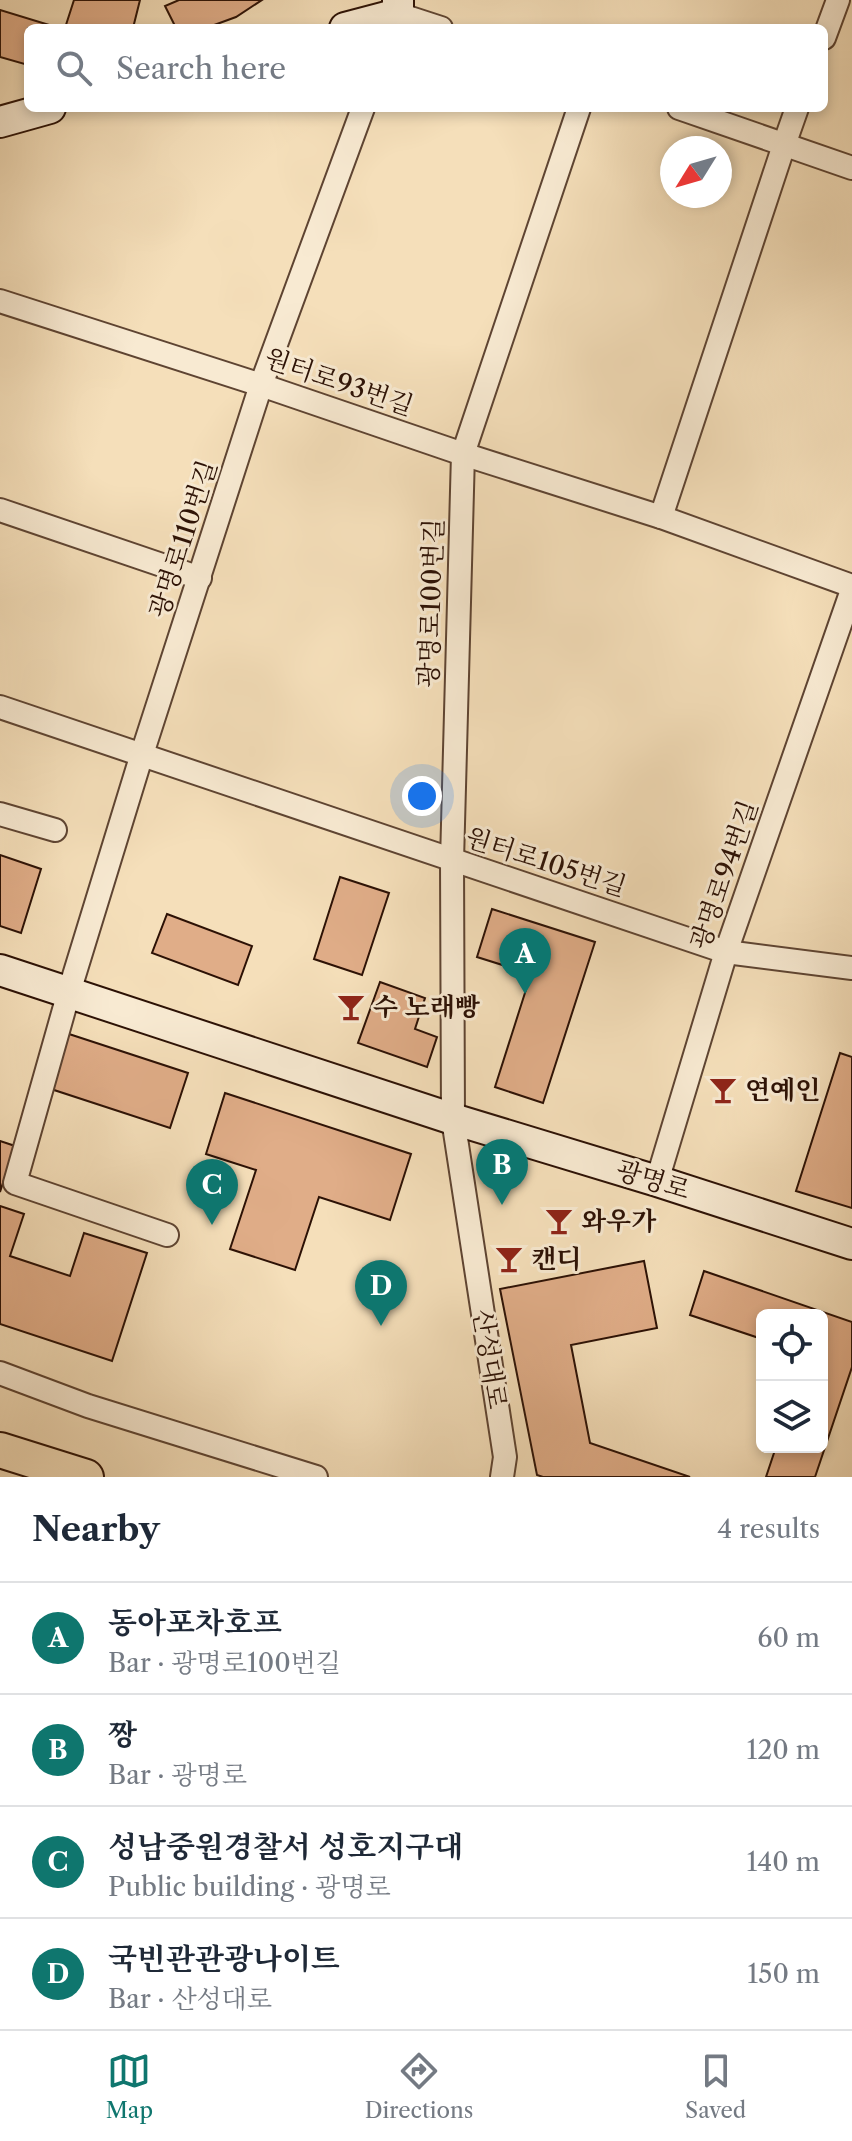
<!DOCTYPE html>
<html lang="en">
<head>
<meta charset="utf-8">
<style>
  :root { --surface:#fff; --page:#f2f2f3; --text:#1f2937; --muted:#747a83; --line:#e0e1e3; --accent:#0f766e }
  body { margin:0; font-family:"Libre Caslon Text","Noto Serif KR",serif; background:var(--page); color:var(--text) }
  .controls { position:absolute; right:24px; bottom:24px; display:grid; overflow:hidden; border-radius:12px; box-shadow:0 4px 12px #0003 }
  .controls button { width:72px; height:72px; display:grid; place-items:center; padding:0; border:0; border-bottom:2px solid var(--line); background:var(--surface); color:var(--text); font:40px sans-serif }
  .compass { position:absolute; left:660px; top:136px; width:72px; height:72px; border-radius:50%; background:var(--surface); box-shadow:0 4px 12px #0003; rotate:233deg }
  .you { position:absolute; left:422px; top:796px; width:28px; height:28px; margin:-20px; border:6px solid #fff; border-radius:50%; background:#1a73e8; box-shadow:0 0 0 12px #1a73e833 }
  .badge { display:grid; place-items:center; width:52px; height:52px; border-radius:50%; background:var(--accent); color:#fff; font-size:26px; font-weight:700 }
  .pin { position:absolute; translate:-50% -66px; filter:drop-shadow(0 2px 4px #0008) }
  .pin::after { content:''; position:absolute; top:42px; width:28px; height:24px; background:inherit; clip-path:polygon(0 0,100% 0,50% 100%) }
  .list { margin:0; padding:0; list-style:none }
  h2 { display:flex; justify-content:space-between; align-items:center; height:104px; margin:0; padding:0 32px; font-size:34px }
  h2 small { font-size:26px; font-weight:400; color:var(--muted) }
  .list li { display:grid; grid-template-columns:52px 1fr auto; gap:24px; align-items:center; box-sizing:border-box; height:112px; padding:0 32px; border-top:2px solid var(--line) }
  .list b { display:block; font-size:30px; white-space:nowrap }
  .list p { margin:0; font-size:26px; white-space:nowrap; color:var(--muted) }
  .list em { font-size:26px; font-style:normal; color:var(--muted) }
  .icon { flex:none; width:44px; height:44px; fill:none; stroke:currentColor; stroke-width:2; stroke-linecap:round; stroke-linejoin:round }
  .map { position:relative; flex:none; width:852px; height:1477px; overflow:hidden }
  .search { position:absolute; background:var(--surface); box-shadow:0 4px 12px #0003; left:24px; right:24px; top:24px; height:88px; display:flex; align-items:center; gap:20px; box-sizing:border-box; padding:0 28px; border-radius:12px; color:var(--muted); font-size:30px }
  .sheet { height:552px; background:var(--surface) }
  nav { display:flex; justify-content:space-around; align-items:center; box-sizing:border-box; height:112px; border-top:2px solid var(--line); background:var(--surface); font-size:22px; color:var(--muted) }
  nav a { display:grid; justify-items:center; gap:4px }
  nav .on { color:var(--accent) }
  .map>svg:first-child { display:block }
  .building { fill:#e0ad88; stroke:#2c1105; stroke-width:2 }
  .lines { fill:none; stroke-linecap:round; stroke-linejoin:round }
  .street-casing { stroke:#5e4432; stroke-width:26 }
  .secondary-casing { stroke:#2c1105; stroke-width:34 }
  .primary-casing { stroke:#2c1105; stroke-width:38 }
  .street { stroke:#f8ead2; stroke-width:22 }
  .secondary { stroke:#f8ead2; stroke-width:30 }
  .primary { stroke:#f5dfba; stroke-width:34 }
  .labels { text-anchor:middle; stroke-width:6; stroke-linejoin:round; paint-order:stroke }
  .street-label { font-size:26px; fill:#2c1105; stroke:#f8ead2 }
  .poi-label { font-size:26px; font-weight:bold; fill:#2c1105; stroke:#f8ead2; text-anchor:start }
</style>
</head>
<body>
<div class="map">
<svg width="852" height="1477" viewBox="0 0 852 1477">
  <rect width="100%" height="100%" fill="#f5dfba"/>
  <filter id="stains"><feTurbulence type="fractalNoise" baseFrequency=".0025" numOctaves="4"/><feColorMatrix values="0 0 0 0 .2 0 0 0 0 .09 0 0 0 0 .02 0 0 0 .5 -.17"/></filter>
  <radialGradient id="worn" r=".72"><stop offset=".6" stop-color="#630" stop-opacity="0"/><stop offset="1" stop-color="#630" stop-opacity=".3"/></radialGradient>
  <g class="building">
    <polygon points="74,0 140,0 133,28 65,28"/>
    <polygon points="179,0 262,0 236,17 206,28 176,28 165,6"/>
    <polygon points="0,10 59,28 28,28 28,65 0,57"/>
    <polygon points="0,855 41,869 21,933 0,926"/>
    <polygon points="340,877 389,893 362,975 314,959"/>
    <polygon points="492,909 595,942 543,1103 495,1087 531,974 477,957"/>
    <polygon points="167,914 252,946 238,985 152,953"/>
    <polygon points="380,982 425,998 415,1029 437,1037 427,1067 358,1043"/>
    <polygon points="69,1034 188,1073 170,1128 51,1089"/>
    <polygon points="840,1053 852,1057 852,1208 796,1191"/>
    <polygon points="225,1093 411,1154 390,1220 319,1197 295,1270 230,1249 256,1170 206,1154"/>
    <polygon points="0,1141 15,1146 0,1192"/>
    <polygon points="0,1206 24,1214 10,1256 70,1276 84,1233 147,1253 112,1361 0,1324"/>
    <polygon points="644,1261 657,1328 571,1345 590,1443 690,1477 543,1477 537,1475 500,1289"/>
    <polygon points="704,1271 852,1322 852,1367 815,1477 766,1477 776,1447 822,1447 822,1315 762,1315 762,1339 690,1315"/>
  </g>
  <g class="lines">
    <defs>
      <g id="street">
        <polyline points="393,26 398,14 441,28"/>
        <polyline points="824,38 838,0"/>
        <polyline points="679,108 852,168"/>
        <polyline points="0,301 261,385 463,454 661,517 852,586"/>
        <polyline points="0,510 200,578"/>
        <polyline points="661,517 784,145 797,108"/>
        <polyline points="0,707 726,952 852,968"/>
        <polyline points="0,814 55,830"/>
        <polyline points="657,1181 726,952 852,590"/>
        <polyline points="167,1235 15,1183 69,992 142,754 261,385 363,108"/>
        <polyline points="0,1373 88,1406 316,1477"/>
        <polyline points="502,1477 505,1457 453,1119 452,861 463,454 579,108"/>
      </g>
      <g id="secondary">
        <polyline points="345,28 398,14 398,0"/>
        <polyline points="0,122 50,108"/>
        <polyline points="0,970 453,1119 657,1181 852,1244"/>
      </g>
      <polyline id="primary" points="0,1450 86,1477"/>
    </defs>
    <use href="#street" class="street-casing"/>
    <use href="#secondary" class="secondary-casing"/>
    <use href="#primary" class="primary-casing"/>
    <use href="#street" class="street"/>
    <use href="#secondary" class="secondary"/>
    <use href="#primary" class="primary"/>
  </g>
  <defs>
    <symbol id="bar-bare" viewBox="-9 -9 18 18"><path d="M-6-5H6L.8 .8V4.5H3.5V6h-7V4.5H-.8V.8Z" fill="#8f2418" stroke="#f8ead2" stroke-width="2.5" paint-order="stroke"/></symbol>
  </defs>
  <g fill-rule="evenodd">
    <use href="#bar-bare" x="331" y="987" width="40" height="40"/>
    <use href="#bar-bare" x="703" y="1070" width="40" height="40"/>
    <use href="#bar-bare" x="539" y="1201" width="40" height="40"/>
    <use href="#bar-bare" x="489" y="1239" width="40" height="40"/>
  </g>
  <g class="labels">
    <g class="street-label">
      <text transform="translate(339 382) rotate(19)" y="9">원터로93번길</text>
      <text transform="translate(183 539) rotate(-72)" y="9">광명로110번길</text>
      <text transform="translate(431 603) rotate(-88)" y="9">광명로100번길</text>
      <text transform="translate(546 862) rotate(18)" y="9">원터로105번길</text>
      <text transform="translate(724 875) rotate(-71)" y="9">광명로94번길</text>
      <text transform="translate(653 1180) rotate(17)" y="9">광명로</text>
      <text transform="translate(490 1359) rotate(81)" y="9">산성대로</text>
    </g>
    <g class="poi-label">
      <text x="373" y="1016">수 노래빵</text>
      <text x="745" y="1099">연예인</text>
      <text x="581" y="1230">와우가</text>
      <text x="531" y="1268">캔디</text>
    </g>
  </g>
  <rect width="100%" height="100%" filter="url(#stains)"/>
  <rect width="100%" height="100%" fill="url(#worn)"/>
</svg>
<div class="controls">
<button><svg class="icon" aria-label="locate" viewBox="0 0 24 24"><circle cx="12" cy="12" r="6"/><path d="M12 2v4M12 18v4M2 12h4M18 12h4"/></svg></button>
<button><svg class="icon" aria-label="layers" viewBox="0 0 24 24"><path d="M12 4l9 5-9 5-9-5zM3 14l9 5 9-5"/></svg></button>
</div>
<svg class="compass" viewBox="-18 -18 36 36"><path d="M0-13l5 13h-10z" fill="#e53935"/><path d="M0 13l5-13h-10z" fill="#747a83"/></svg>
<div class="you"></div>
<div class="pin badge" style="left:525px;top:994px">A</div>
<div class="pin badge" style="left:502px;top:1205px">B</div>
<div class="pin badge" style="left:212px;top:1225px">C</div>
<div class="pin badge" style="left:381px;top:1326px">D</div>
<div class="search"><svg class="icon" aria-label="search" viewBox="0 0 24 24"><circle cx="10" cy="10" r="6"/><path d="M15 15l6 6"/></svg>Search here</div>
</div>
<section class="sheet">
<h2>Nearby<small>4 results</small></h2>
<ul class="list">
<li><span class="badge">A</span><div><b>동아포차호프</b><p>Bar · 광명로100번길</p></div><em>60 m</em></li>
<li><span class="badge">B</span><div><b>짱</b><p>Bar · 광명로</p></div><em>120 m</em></li>
<li><span class="badge">C</span><div><b>성남중원경찰서 성호지구대</b><p>Public building · 광명로</p></div><em>140 m</em></li>
<li><span class="badge">D</span><div><b>국빈관관광나이트</b><p>Bar · 산성대로</p></div><em>150 m</em></li>
</ul>
</section>
<nav>
<a class="on"><svg class="icon" aria-label="map" viewBox="0 0 24 24"><path d="M3 6l6-2 6 2 6-2v14l-6 2-6-2-6 2zM9 4v14M15 6v14"/></svg>Map</a>
<a><svg class="icon" aria-label="directions" viewBox="0 0 24 24"><path d="M12 3l9 9-9 9-9-9zM9 14v-3h6M13 9l2 2-2 2"/></svg>Directions</a>
<a><svg class="icon" aria-label="saved" viewBox="0 0 24 24"><path d="M7 4h10v16l-5-4-5 4z"/></svg>Saved</a>
</nav>
</body>
</html>
